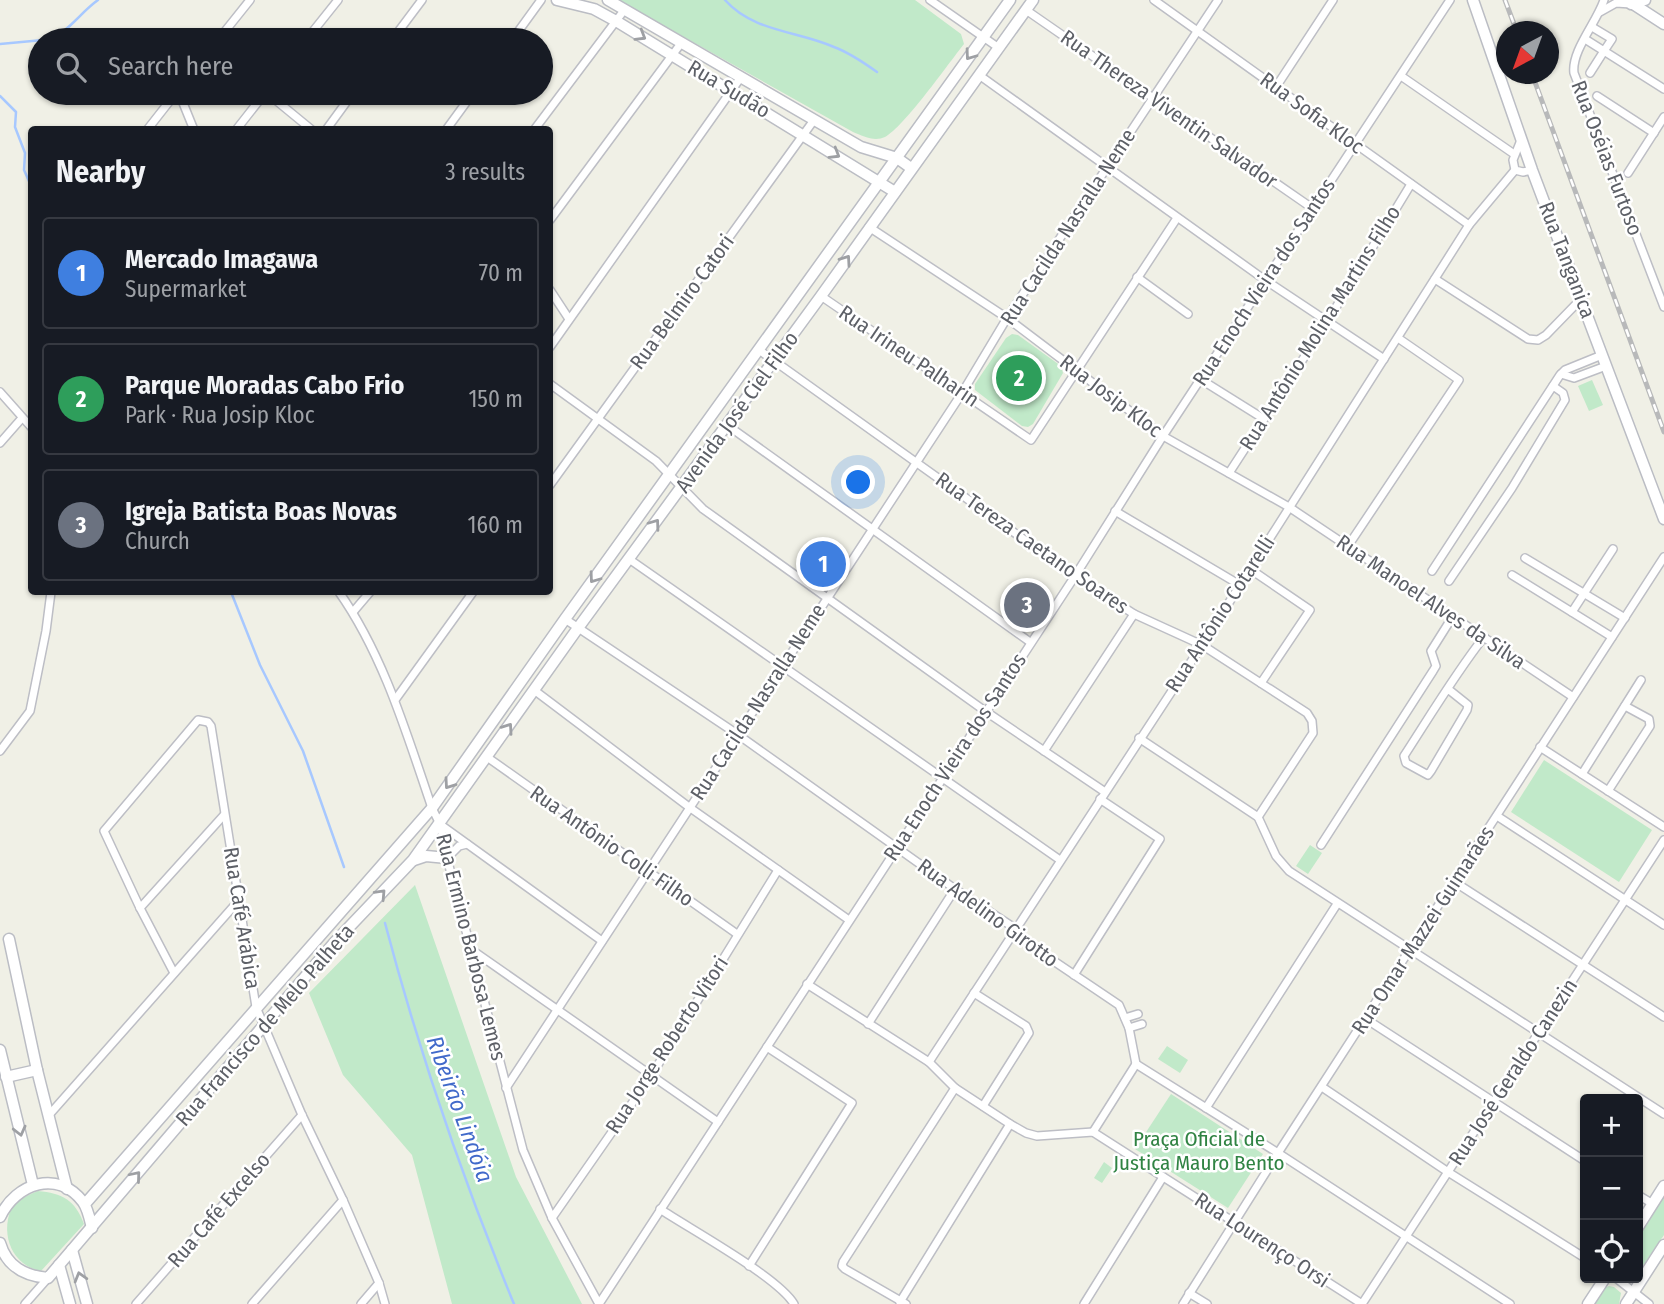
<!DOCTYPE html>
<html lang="en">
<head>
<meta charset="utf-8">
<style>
  :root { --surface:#171b24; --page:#242831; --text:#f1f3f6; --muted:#9ea1a6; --line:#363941; --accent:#d93025 }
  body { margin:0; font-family:"Fira Sans Condensed",sans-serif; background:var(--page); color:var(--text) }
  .controls { position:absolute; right:21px; bottom:21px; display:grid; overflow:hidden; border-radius:7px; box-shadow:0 2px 5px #0004 }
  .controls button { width:63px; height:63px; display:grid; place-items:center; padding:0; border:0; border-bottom:2px solid var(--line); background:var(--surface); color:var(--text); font:35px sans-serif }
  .compass { position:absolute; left:1496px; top:21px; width:63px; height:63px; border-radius:50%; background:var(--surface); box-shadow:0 2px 5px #0004; rotate:221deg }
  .you { position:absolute; left:859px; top:483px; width:24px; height:24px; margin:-18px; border:5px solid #fff; border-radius:50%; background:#1a73e8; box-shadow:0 0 0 10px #1a73e833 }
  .badge { display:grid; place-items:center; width:46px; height:46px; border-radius:50%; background:var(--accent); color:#fff; font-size:23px; font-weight:700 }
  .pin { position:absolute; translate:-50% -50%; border:4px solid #fff; box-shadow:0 2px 7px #0006 }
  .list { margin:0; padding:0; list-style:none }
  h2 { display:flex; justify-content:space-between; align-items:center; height:91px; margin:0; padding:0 28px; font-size:30px }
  h2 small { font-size:23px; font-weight:400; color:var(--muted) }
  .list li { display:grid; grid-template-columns:46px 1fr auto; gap:21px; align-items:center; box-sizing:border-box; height:112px; margin:0 14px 14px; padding:0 14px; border:2px solid var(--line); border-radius:7px }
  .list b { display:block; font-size:26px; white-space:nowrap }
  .list p { margin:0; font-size:23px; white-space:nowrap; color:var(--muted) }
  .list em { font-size:23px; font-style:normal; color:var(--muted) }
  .icon { flex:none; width:38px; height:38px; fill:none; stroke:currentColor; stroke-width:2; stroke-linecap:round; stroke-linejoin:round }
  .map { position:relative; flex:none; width:1664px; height:1304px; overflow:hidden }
  .search { position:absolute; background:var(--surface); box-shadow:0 2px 5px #0004; left:28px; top:28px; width:525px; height:77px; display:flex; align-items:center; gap:18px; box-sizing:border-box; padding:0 24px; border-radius:38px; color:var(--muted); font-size:26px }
  .panel { position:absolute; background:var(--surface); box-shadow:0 2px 5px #0004; left:28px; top:126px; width:525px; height:469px; border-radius:7px }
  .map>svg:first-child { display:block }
  .green { fill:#c1e9c9 }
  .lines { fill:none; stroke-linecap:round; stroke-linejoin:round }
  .stream { stroke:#a7c8ff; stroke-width:2.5 }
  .street-casing { stroke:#bdbec5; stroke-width:10 }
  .secondary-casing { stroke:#bbbdc4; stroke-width:13 }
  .street { stroke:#fff; stroke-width:7 }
  .secondary { stroke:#fff; stroke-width:10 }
  .rail-casing { stroke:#b8b9ba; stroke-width:5 }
  .rail { stroke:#fff; stroke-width:2.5; stroke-dasharray:8; stroke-linecap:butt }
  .oneway { stroke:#9ea0a4 }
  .labels { text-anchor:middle; stroke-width:5; stroke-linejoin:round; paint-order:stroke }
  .street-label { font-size:21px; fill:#5d6067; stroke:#fff }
  .park-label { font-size:21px; fill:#308343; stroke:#fff }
  .water-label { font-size:23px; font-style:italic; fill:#416aca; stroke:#fff }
</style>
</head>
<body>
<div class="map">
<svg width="1664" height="1304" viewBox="0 0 1664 1304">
  <rect width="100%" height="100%" fill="#f0f0e6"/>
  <g class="green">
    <path d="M618,0H915L961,34L964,44C948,64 904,127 885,137C874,142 863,136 853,132Z"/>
    <polygon points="1012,334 1018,335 1061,366 1063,373 1033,424 1028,427 1022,426 975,390 975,384 1006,338"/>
    <polygon points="1592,380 1603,405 1589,411 1578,386"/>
    <polygon points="1544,760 1652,830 1619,882 1511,812"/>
    <polygon points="1310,845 1322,853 1308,874 1296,866"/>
    <polygon points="415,885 516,1177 582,1304 452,1304 412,1155 343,1075 309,993"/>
    <polygon points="1167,1046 1188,1060 1180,1073 1158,1059"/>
    <polygon points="1171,1094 1263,1154 1228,1208 1135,1149"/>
    <polygon points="1104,1162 1112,1168 1102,1183 1094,1178"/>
    <path d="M38,1191C62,1193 75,1200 84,1224L41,1271C13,1266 0,1236 11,1209C17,1200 28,1195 38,1191Z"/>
    <polygon points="1664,1196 1664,1235 1638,1273 1638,1237"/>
    <polygon points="1609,1286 1614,1287 1621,1293 1619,1304 1594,1304 1604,1288"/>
  </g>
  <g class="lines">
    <g class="stream">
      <path d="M725,0C753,32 799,31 834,47C850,53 863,62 877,72"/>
      <path d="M50,40C69,31 81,12 98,0"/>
      <polyline points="0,44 43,40"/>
      <polyline points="0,96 16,112 15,127 25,153 24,170 32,188"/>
      <polyline points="231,592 260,665 303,751 344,867"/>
      <path d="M385,923C419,1052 463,1180 514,1304"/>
    </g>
    <defs>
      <g id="street">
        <polyline points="930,0 999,48"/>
        <polyline points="1154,0 1469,225"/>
        <path d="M1604,0C1597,22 1571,51 1574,73L1664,307"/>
        <polyline points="1026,10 1312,208"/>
        <polyline points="1600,12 1616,3 1631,4"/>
        <polyline points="1592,27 1612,39 1604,51 1664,89"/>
        <polyline points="1585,39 1604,51 1590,73"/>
        <polyline points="218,40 250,0"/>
        <polyline points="306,40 338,0"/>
        <polyline points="392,40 422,0"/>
        <polyline points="512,40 541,0"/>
        <polyline points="979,75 1265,280 1384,359"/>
        <polyline points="1401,76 1514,154"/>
        <polyline points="1276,87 1333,0"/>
        <polyline points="179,93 194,130"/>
        <polyline points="267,93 312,130"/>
        <polyline points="1597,96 1654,133"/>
        <polyline points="147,130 176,93"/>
        <polyline points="236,130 265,93"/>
        <polyline points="326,130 353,93"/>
        <polyline points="446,130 473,93"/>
        <polyline points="534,130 625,9"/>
        <polyline points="1521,140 1513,160 1515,170 1523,172 1532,170"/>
        <polyline points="1628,173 1664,117"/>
        <polyline points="550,220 682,42"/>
        <polyline points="869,227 1007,318 1163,436 1289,507 1573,697"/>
        <polyline points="1137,277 1188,314"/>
        <polyline points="1435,279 1528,339 1538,340 1546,335 1581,299"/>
        <polyline points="550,290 569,319"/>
        <polyline points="821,296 1031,440 1177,218"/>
        <polyline points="550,347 741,77"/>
        <polyline points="759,350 1075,576 1134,614 1202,645 1307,713 1312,721 1313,733 1258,817"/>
        <polyline points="1561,374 1574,378 1606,366"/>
        <polyline points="1200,379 1264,419"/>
        <polyline points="550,384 656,461 703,509 985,711 1105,792"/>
        <polyline points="0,392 32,428"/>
        <polyline points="727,425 1030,642"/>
        <polyline points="0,443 22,418"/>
        <polyline points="1229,473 1327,322 1411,184"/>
        <polyline points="550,485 814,120"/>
        <polyline points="1115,511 1240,585"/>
        <polyline points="1348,546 1459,380 1398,338"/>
        <polyline points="1525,558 1625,618"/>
        <polyline points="629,559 1060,860"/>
        <polyline points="1250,569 1310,610 1261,683"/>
        <polyline points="1432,571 1560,375 1565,370 1602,355"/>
        <polyline points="1512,575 1612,637"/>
        <polyline points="1449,581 1512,488 1565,400 1563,393 1553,386"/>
        <path d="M339,592C384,656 407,735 432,808L440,824L447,858L523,1150L552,1218L599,1304"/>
        <polyline points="353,612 370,592"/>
        <polyline points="1572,612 1613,549"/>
        <polyline points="565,619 737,734 955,889 1016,929 1030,945 1119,1005 1129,1028 1136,1064"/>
        <path d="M1448,689L1468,705L1467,710L1431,771L1428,775L1406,763L1404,756C1430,716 1455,674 1484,637"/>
        <polyline points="534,690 689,807 849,920"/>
        <polyline points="395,700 473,592"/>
        <polyline points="1139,738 1258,817 1276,856 1289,871 1664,1114"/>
        <polyline points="1540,747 1664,827"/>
        <polyline points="0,751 30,711 46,631 51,592"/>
        <polyline points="1044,751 1134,614"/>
        <polyline points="487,757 737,934"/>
        <polyline points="1582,774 1641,680"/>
        <polyline points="1608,791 1650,726 1649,719 1625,706"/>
        <polyline points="1497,816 1664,925"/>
        <polyline points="441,825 602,941"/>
        <polyline points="1321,845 1433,671 1436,666 1431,651 1453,616"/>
        <polyline points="447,858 459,846 467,844"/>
        <polyline points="1453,881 1664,1017"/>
        <polyline points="140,908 224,815"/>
        <polyline points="472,950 718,1122"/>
        <polyline points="174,973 140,908 104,831 198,720 208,722 211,726 256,1007 302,1115 343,1200 379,1283 385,1304"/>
        <polyline points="1074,975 1160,839 1100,799"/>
        <polyline points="807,984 929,1062 955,1088 1010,1124 1026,1133 1037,1136 1093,1132 1362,1304"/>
        <polyline points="974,993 1026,1026 1029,1033 983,1106"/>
        <polyline points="1125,1018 1138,1014"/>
        <polyline points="1366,1019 1585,1161"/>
        <polyline points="868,1024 955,889"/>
        <polyline points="1129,1028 1142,1024"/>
        <polyline points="929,1062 1202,645 1469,225 1515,170"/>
        <polyline points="1136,1064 1278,1153 1510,1304"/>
        <polyline points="1322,1087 1448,1172 1585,1258"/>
        <polyline points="506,1088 962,393 1007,318 1218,0"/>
        <polyline points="1206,1108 1337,904"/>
        <polyline points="49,1115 240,899"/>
        <polyline points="1093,1132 1136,1064"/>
        <polyline points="1638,1195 1653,1204"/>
        <path d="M660,1209C690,1229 778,1277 794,1304"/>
        <polyline points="552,1218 651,1076 778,870"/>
        <polyline points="749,1266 852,1103 767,1047"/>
        <polyline points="1616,1278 1649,1304"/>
        <polyline points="1189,1293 1207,1304"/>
        <polyline points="900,1302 1010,1124"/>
        <polyline points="25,1304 48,1278"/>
        <polyline points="136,1304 302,1115"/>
        <polyline points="252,1304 343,1200"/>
        <polyline points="361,1304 379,1283"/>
        <polyline points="599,1304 1075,576 1163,436 1450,0"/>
        <polyline points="906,1304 845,1269 842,1266 843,1262 955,1088"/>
        <polyline points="1084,1304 1163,1177"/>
        <polyline points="1183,1304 1278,1153 1664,557"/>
        <polyline points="1362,1304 1664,840"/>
      </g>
      <g id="secondary">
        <polyline points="557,0 594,9 616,21 895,192"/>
        <polyline points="608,0 861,147 897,158 911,168"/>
        <polyline points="1473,0 1532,170 1664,519"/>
        <polyline points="1627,0 1664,24"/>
        <polyline points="1631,4 1645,0"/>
        <polyline points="414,860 426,856 447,858"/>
        <polyline points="9,939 37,1070 67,1189"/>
        <polyline points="0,1050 33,1185"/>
        <polyline points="6,1077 37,1070"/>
        <polyline points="85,1204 432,808 565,619 1010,0"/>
        <path d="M0,1217C16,1183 58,1169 83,1202C88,1209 90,1220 92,1228"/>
        <polyline points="1638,1227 1664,1186"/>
        <path d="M0,1243C7,1267 25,1276 48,1278L334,943L413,860L578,628L821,296L1033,0"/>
        <polyline points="72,1250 87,1304"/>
        <polyline points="59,1265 70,1304"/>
        <polyline points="1588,1304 1605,1278"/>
        <polyline points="1626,1304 1664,1245"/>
      </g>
    </defs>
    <use href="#street" class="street-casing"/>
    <use href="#secondary" class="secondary-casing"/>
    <use href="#street" class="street"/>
    <use href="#secondary" class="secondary"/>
    <defs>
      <g id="rail">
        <polyline points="1505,0 1517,32"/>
        <polyline points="1532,74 1664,432"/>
      </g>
    </defs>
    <use href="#rail" class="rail-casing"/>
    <use href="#rail" class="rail"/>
  </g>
  <defs><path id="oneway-chevron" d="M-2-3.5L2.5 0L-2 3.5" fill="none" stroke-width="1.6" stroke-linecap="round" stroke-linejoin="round" transform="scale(1.75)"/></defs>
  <g class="oneway">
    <use href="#oneway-chevron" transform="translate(641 36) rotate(31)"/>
    <use href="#oneway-chevron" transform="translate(970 55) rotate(126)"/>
    <use href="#oneway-chevron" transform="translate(835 154) rotate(31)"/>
    <use href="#oneway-chevron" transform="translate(846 260) rotate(-55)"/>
    <use href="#oneway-chevron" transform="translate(655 524) rotate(-54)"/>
    <use href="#oneway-chevron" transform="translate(594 578) rotate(126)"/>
    <use href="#oneway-chevron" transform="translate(508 728) rotate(-55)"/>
    <use href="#oneway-chevron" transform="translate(449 784) rotate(125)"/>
    <use href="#oneway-chevron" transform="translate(381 894) rotate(-47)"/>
    <use href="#oneway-chevron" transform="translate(20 1131) rotate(76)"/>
    <use href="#oneway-chevron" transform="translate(136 1176) rotate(-50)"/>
    <use href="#oneway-chevron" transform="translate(80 1277) rotate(-106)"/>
  </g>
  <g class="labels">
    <g class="street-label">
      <text transform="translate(729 89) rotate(31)" y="7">Rua Sudão</text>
      <text transform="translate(1169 109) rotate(35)" y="7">Rua Thereza Viventin Salvador</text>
      <text transform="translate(1312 113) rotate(36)" y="7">Rua Sofia Kloc</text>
      <text transform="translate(1607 158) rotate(69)" y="7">Rua Oséias Furtoso</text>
      <text transform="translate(1068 227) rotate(-57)" y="7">Rua Cacilda Nasralla Neme</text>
      <text transform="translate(1567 260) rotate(69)" y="7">Rua Tanganica</text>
      <text transform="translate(1264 282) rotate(-57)" y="7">Rua Enoch Vieira dos Santos</text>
      <text transform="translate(682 302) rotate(-54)" y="7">Rua Belmiro Catori</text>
      <text transform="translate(1320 328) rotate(-58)" y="7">Rua Antônio Molina Martins Filho</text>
      <text transform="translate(909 356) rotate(34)" y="7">Rua Irineu Palharin</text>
      <text transform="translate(1111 396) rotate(37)" y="7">Rua Josip Kloc</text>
      <text transform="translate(737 412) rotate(-54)" y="7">Avenida José Ciel Filho</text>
      <text transform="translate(1032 543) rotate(35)" y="7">Rua Tereza Caetano Soares</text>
      <text transform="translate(1431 602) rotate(34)" y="7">Rua Manoel Alves da Silva</text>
      <text transform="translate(1220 614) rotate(-57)" y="7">Rua Antônio Cotarelli</text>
      <text transform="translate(758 702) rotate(-57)" y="7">Rua Cacilda Nasralla Neme</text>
      <text transform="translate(955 757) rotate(-57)" y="7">Rua Enoch Vieira dos Santos</text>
      <text transform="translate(612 846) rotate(35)" y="7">Rua Antônio Colli Filho</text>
      <text transform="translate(988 913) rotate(36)" y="7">Rua Adelino Girotto</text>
      <text transform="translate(242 918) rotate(81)" y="7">Rua Café Arábica</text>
      <text transform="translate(1423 930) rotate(-57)" y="7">Rua Omar Mazzei Guimarães</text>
      <text transform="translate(471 947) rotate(76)" y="7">Rua Ermino Barbosa Lemes</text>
      <text transform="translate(265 1025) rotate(-49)" y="7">Rua Francisco de Melo Palheta</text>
      <text transform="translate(667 1045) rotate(-57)" y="7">Rua Jorge Roberto Vitori</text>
      <text transform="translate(1513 1072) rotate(-57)" y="7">Rua José Geraldo Canezin</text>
      <text transform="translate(219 1210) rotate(-49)" y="7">Rua Café Excelso</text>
      <text transform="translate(1262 1240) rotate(33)" y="7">Rua Lourenço Orsi</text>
    </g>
    <g class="park-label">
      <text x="1199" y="1146">Praça Oficial de<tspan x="1199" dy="24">Justiça Mauro Bento</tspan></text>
    </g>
    <g class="water-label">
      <text transform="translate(460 1109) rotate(70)" y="8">Ribeirão Lindóia</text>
    </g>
  </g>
</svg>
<div class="controls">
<button>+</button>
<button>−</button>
<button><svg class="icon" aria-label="locate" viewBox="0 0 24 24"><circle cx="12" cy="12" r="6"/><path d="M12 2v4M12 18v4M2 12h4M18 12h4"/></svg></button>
</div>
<svg class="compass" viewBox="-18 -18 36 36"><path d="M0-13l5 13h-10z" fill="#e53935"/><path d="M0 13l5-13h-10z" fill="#9ea1a6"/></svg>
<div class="you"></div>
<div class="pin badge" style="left:823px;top:564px;background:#3f7fe0">1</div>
<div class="pin badge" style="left:1019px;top:378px;background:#2e9e5b">2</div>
<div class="pin badge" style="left:1027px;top:605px;background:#6b7280">3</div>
<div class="search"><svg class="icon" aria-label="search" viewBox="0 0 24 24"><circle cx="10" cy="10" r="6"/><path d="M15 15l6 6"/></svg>Search here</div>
<section class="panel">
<h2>Nearby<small>3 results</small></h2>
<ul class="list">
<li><span class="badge" style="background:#3f7fe0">1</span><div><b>Mercado Imagawa</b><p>Supermarket</p></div><em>70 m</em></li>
<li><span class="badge" style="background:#2e9e5b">2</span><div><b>Parque Moradas Cabo Frio</b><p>Park · Rua Josip Kloc</p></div><em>150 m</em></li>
<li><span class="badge" style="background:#6b7280">3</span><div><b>Igreja Batista Boas Novas</b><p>Church</p></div><em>160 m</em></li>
</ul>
</section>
</div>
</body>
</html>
